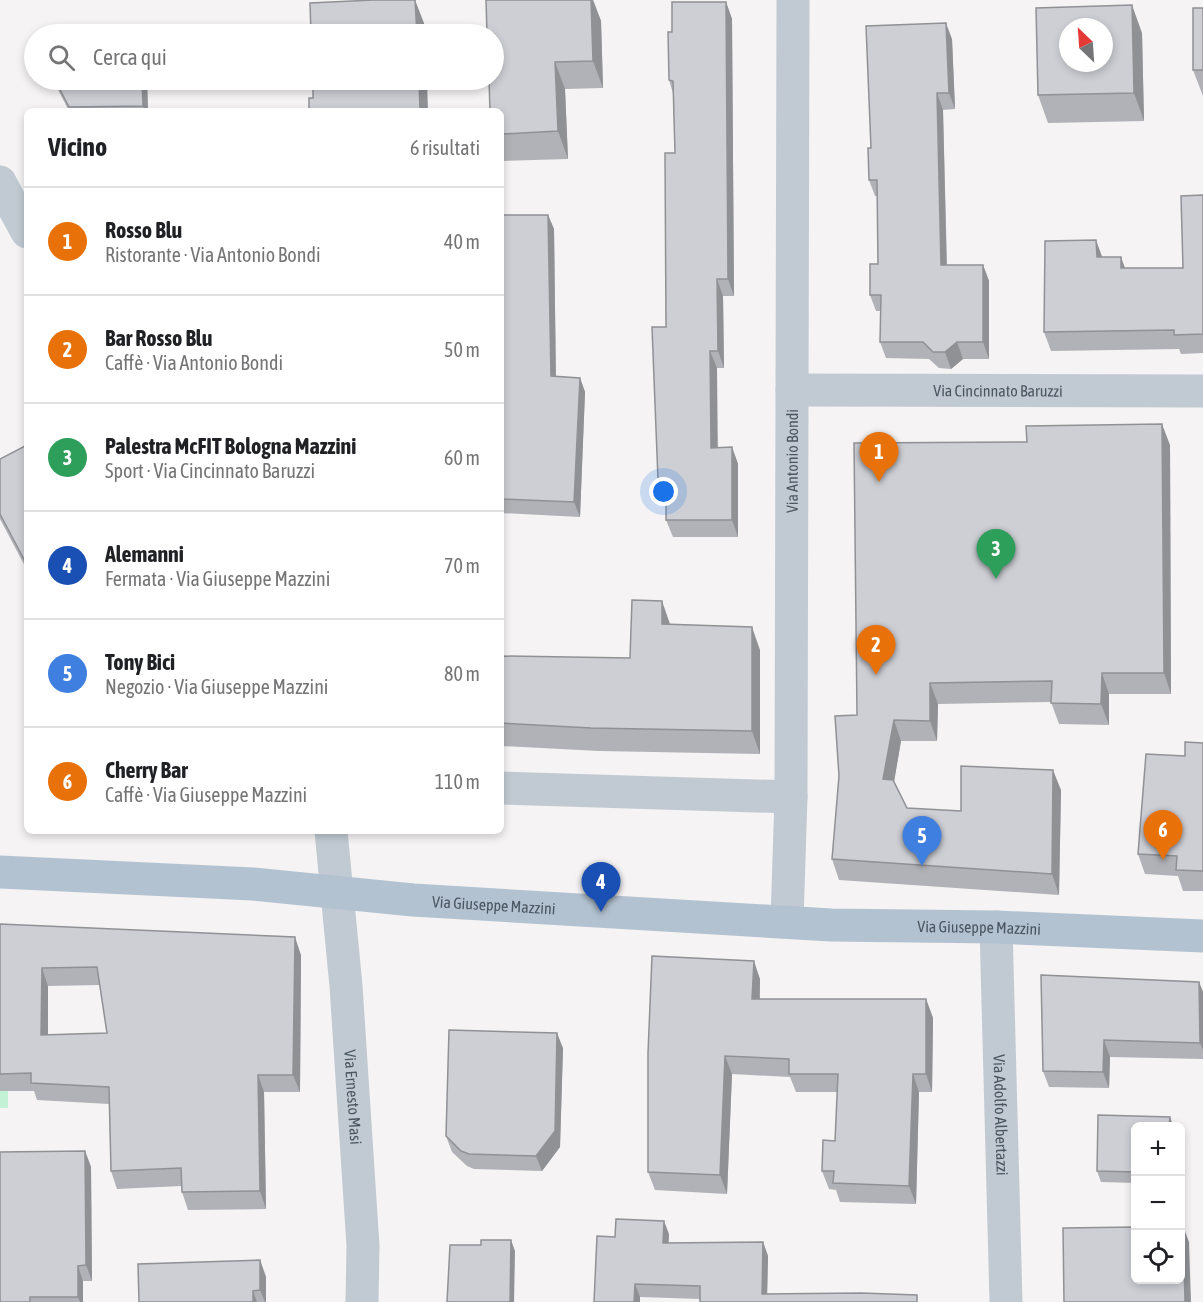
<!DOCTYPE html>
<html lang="it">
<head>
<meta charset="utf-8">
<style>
  :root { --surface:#fff; --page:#f6f6f6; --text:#202124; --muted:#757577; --line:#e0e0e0; --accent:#ea580c }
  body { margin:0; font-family:"Asap Condensed",sans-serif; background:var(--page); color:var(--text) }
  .controls { position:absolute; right:18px; bottom:18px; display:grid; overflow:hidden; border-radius:9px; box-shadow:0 3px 9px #0003 }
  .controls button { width:54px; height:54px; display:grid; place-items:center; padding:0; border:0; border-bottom:2px solid var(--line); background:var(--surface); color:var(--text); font:30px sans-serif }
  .compass { position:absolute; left:1059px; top:18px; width:54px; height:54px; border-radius:50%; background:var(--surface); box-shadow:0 3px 9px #0003; rotate:335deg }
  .you { position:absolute; left:664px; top:492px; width:21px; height:21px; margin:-15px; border:4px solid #fff; border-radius:50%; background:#1a73e8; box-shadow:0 0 0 9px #1a73e833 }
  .badge { display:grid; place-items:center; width:39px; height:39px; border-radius:50%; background:var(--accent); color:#fff; font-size:20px; font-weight:700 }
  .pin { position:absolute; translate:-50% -50px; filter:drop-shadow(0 2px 3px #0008) }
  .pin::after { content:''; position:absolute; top:32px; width:21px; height:18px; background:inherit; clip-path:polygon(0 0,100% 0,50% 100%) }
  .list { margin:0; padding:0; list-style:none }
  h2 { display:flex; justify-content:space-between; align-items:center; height:78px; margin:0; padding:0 24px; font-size:26px }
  h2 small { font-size:20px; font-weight:400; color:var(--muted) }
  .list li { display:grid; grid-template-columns:39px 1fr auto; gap:18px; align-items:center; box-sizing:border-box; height:108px; padding:0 24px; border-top:2px solid var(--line) }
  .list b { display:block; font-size:22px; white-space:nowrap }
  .list p { margin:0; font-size:20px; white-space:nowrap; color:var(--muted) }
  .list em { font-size:20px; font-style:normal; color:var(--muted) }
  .icon { flex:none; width:33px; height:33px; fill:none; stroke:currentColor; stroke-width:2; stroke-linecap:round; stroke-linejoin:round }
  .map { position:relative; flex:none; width:1203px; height:1302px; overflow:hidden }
  .search { position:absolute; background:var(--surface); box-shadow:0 3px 9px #0003; left:24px; top:24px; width:480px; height:66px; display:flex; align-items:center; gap:15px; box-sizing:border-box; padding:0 21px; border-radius:33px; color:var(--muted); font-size:22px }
  .panel { position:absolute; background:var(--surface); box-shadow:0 3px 9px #0003; left:24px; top:108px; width:480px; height:726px; border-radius:9px }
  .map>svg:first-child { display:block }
  .green { fill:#c3f1d5 }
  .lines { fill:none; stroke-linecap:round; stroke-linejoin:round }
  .minor { stroke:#c1cad2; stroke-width:33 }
  .tertiary { stroke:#c1cad2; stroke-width:33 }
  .primary { stroke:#b3c2d1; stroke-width:33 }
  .wall { fill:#b0b2b7; fill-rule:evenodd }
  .shaded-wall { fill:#909195 }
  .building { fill:#cdcfd5; stroke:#909195; stroke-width:1.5; fill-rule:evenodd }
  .labels { text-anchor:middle; stroke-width:6; stroke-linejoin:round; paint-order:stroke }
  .street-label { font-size:16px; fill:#4a5661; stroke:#fff }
</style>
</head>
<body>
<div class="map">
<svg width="1203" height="1302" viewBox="0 0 1203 1302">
  <rect width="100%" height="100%" fill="#f5f3f3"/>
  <rect class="green" x="0" y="1091" width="8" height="17"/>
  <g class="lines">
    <g class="minor">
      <path id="s1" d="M792,390L1203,391"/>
      <path id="s2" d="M791,797L793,0"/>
      <path id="s3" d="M996,927L1006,1302"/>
    </g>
    <g class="tertiary">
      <polyline points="0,182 27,232"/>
      <polyline points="501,788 791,797 787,921"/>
      <path id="s4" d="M331,831L346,986L363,1246L362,1302"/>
    </g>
    <path class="primary" id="s5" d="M0,872L253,884L413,900L831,925L996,927L1203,936"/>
  </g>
  <g class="wall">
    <polygon points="486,0 593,0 601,21 603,88 565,89 568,159 501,161 501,111"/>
    <polygon points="726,2 732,19 734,296 723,296 724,368 717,368 717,448 732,447 738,464 738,537 673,537 666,520 666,496 664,497 658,480 675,153 673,93 669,80 672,32"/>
    <polygon points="1203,8 1203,96 1193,70"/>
    <polygon points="1142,33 1144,121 1048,123 1038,95"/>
    <polygon points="952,39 955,109 943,110 947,265 983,265 989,281 989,359 963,359 951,369 939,368 929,359 886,358 880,342 880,311 876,311 870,295 878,264 877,196 875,196 869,180"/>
    <polygon points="53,80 147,80 148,111 69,111"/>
    <polygon points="1203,195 1203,353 1181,354 1179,349 1051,351 1044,332 1102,257 1124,268 1183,268"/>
    <polygon points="501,215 548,215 554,229 556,376 580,378 585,392 580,517 501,513"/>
    <polygon points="27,445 27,570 0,519 0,459"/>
    <polygon points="1170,445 1171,694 1109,694 1109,725 1059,724 1051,702 938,704 937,741 901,741 894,781 907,808 961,811 1061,790 1059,895 839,880 832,859 857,715"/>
    <polygon points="670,624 760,650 760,754 599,751 501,746 501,656 630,658"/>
    <polygon points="1203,743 1203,891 1183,891 1178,876 1145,874 1138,854 1185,756"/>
    <path d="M0,924L301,955L300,1092H264L266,1209L188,1210L182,1192L181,1186L117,1189L111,1171L109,1104L37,1100L34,1091H0ZM100,985L107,1033L48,1035V986Z"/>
    <polygon points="760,979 760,999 926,999 933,1018 932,1092 919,1092 916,1204 840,1202 836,1190 829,1189 822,1171 835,1141 837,1092 796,1092 790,1077 732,1074 727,1194 655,1190 648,1172"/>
    <polygon points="1199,982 1203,992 1203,1059 1110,1057 1109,1088 1049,1087 1043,1071"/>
    <polygon points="563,1048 560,1147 542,1171 474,1169 467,1166 452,1152 446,1136"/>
    <polygon points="1098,1115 1170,1117 1173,1126 1136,1126 1136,1183 1101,1182 1097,1171"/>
    <polygon points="85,1151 91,1167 92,1281 83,1281 83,1302 0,1302"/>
    <polygon points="669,1234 668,1243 763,1242 768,1256 767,1294 700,1299 640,1297 640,1302 594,1302 615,1237"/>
    <polygon points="260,1260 266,1277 266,1302 139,1302"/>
  </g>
  <g class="shaded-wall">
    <polygon points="415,0 424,23 425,34 417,34"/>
    <polygon points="591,0 593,0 601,21 603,88 593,61"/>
    <polygon points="726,2 732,19 734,296 728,279"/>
    <polygon points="1132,5 1142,33 1144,121 1134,93"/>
    <polygon points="946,23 952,39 955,109 949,93"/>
    <polygon points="555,62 565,89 568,159 558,131"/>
    <polygon points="142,80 147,80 148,111 145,111 143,106"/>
    <polygon points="419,80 427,80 428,111 420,111"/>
    <polygon points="937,93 943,110 947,281 941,265"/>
    <polygon points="548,215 554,229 556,390 551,376"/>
    <polygon points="1096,240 1103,259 1097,257"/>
    <polygon points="1121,257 1128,276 1121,268"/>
    <polygon points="983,265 989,281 989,359 983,342"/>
    <polygon points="717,279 723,296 724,368 718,351"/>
    <polygon points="957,342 963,359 951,369 945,352"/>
    <polygon points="710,351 717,368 718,465 711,448"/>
    <polygon points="580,378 585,392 580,517 574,502"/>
    <polygon points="1162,424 1170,445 1171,694 1164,673"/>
    <polygon points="732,447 738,464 738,537 732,520"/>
    <polygon points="662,601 670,624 670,647 662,624"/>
    <polygon points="752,627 760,650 760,754 752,731"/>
    <polygon points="1102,673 1109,694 1109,725 1101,704"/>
    <polygon points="930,683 938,704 937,741 930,721"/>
    <polygon points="894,720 901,741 891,800 883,779"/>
    <polygon points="1053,770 1061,790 1059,895 1052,874"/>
    <polygon points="295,937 301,955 300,1092 293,1075"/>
    <polygon points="754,961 760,979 759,1017 752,999"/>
    <polygon points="42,968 48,986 48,1053 41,1035"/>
    <polygon points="1199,982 1203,992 1203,1050 1200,1043"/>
    <polygon points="926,999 933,1018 932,1092 926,1074"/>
    <polygon points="557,1033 563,1048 560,1147 542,1171 536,1156"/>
    <polygon points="1104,1040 1110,1057 1109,1088 1103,1072"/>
    <polygon points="725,1056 732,1074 727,1194 720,1175"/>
    <polygon points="913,1074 919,1092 916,1204 909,1186"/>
    <polygon points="258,1075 264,1092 266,1209 260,1191"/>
    <polygon points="1170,1117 1173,1126 1169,1126"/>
    <polygon points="1181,1138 1185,1150 1183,1185 1180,1177"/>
    <polygon points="85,1151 91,1167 92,1281 86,1265"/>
    <polygon points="664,1221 669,1234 668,1256 663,1243"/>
    <polygon points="1183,1226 1189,1242 1191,1302 1185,1302"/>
    <polygon points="511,1240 515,1251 514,1302 510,1302"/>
    <polygon points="763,1242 768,1256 767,1302 762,1294"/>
    <polygon points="260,1260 266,1277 266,1302 265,1302 260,1290"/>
    <polygon points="78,1266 83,1281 83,1302 80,1302 78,1297"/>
    <polygon points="635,1284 640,1297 640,1302 634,1302"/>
    <polygon points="253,1291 257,1302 253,1302"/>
  </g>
  <g class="building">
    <polygon points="373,0 415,0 417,34 311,34 310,3"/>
    <polygon points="486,0 591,0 593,61 555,62 558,131 501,134 501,111 490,111 489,80 494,80 494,34 487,34"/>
    <polygon points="672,2 726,2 728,279 717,279 718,351 710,351 711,448 732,447 732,520 666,520 666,479 658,480 652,327 666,327 665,153 675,153 673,81 669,80 668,32 672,32"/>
    <path d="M1132,5L1134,93L1038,95L1036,8ZM1068,27H1104V63H1068Z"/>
    <rect x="1193" y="8" width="10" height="62"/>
    <polygon points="946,23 949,93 937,93 941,265 983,265 983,342 957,342 945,352 933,352 923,342 880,342 881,295 870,295 870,264 878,264 877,180 869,180 868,148 871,148 866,26"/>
    <polygon points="55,80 142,80 143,106 69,107"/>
    <polygon points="313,80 419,80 420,111 309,111 309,98 313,98"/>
    <polygon points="1203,195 1203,334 1174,335 1174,330 1044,332 1045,241 1096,240 1097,257 1121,257 1121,268 1183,268 1181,196"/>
    <polygon points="501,215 548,215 551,376 580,378 574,502 501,499"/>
    <polygon points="1162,424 1164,673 1102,673 1101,704 1051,703 1052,681 930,683 930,721 894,720 883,779 893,780 907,808 961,811 961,766 1053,770 1052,874 832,859 839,776 835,716 857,715 854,443 1027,442 1026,426"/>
    <polygon points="27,445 27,565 0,514 0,459"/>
    <polygon points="632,600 662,601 662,624 752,627 752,731 591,728 501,723 501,656 630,658"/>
    <polygon points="1185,742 1203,743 1203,871 1176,870 1177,856 1138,854 1146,754 1185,756"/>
    <path d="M0,924L295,937L293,1075H258L260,1191L182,1192L181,1168L111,1171L109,1087L31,1083V1073L0,1074ZM97,967L107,1033L41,1035L42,968Z"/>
    <polygon points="652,956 754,961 752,999 926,999 926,1074 913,1074 909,1186 833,1183 834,1171 822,1171 823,1140 835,1141 838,1074 789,1074 789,1059 725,1056 720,1175 648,1172 648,1053"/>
    <polygon points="1041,975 1199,982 1200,1043 1104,1040 1103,1072 1043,1071"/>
    <polygon points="449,1030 557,1033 555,1131 536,1156 469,1154 461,1151 446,1136"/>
    <polygon points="1098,1115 1170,1117 1169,1126 1136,1126 1136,1172 1097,1171"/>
    <polygon points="85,1151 86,1265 78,1266 78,1297 30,1297 30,1302 0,1302 0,1152"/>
    <polygon points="616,1219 664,1221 663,1243 763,1242 762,1294 861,1293 917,1295 917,1302 700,1302 700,1286 635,1284 634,1302 594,1302 597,1236 615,1237"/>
    <polygon points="1180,1226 1183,1226 1185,1302 1064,1302 1063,1228 1136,1227 1136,1280 1180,1280"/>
    <polygon points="481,1240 511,1240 510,1302 447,1302 450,1245 481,1245"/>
    <polygon points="260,1260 260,1290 253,1291 253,1302 139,1302 138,1264"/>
  </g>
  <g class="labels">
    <g class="street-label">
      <text dy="6" stroke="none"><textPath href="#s1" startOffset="206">Via Cincinnato Baruzzi</textPath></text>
      <text dy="6" stroke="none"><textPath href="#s2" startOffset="336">Via Antonio Bondi</textPath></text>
      <text dy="6" stroke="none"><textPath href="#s5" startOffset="495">Via Giuseppe Mazzini</textPath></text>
      <text dy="6" stroke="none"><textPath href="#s5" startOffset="981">Via Giuseppe Mazzini</textPath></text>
      <text dy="6" stroke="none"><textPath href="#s4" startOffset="267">Via Ernesto Masi</textPath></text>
      <text dy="6" stroke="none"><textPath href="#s3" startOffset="188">Via Adolfo Albertazzi</textPath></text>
    </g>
  </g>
</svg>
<div class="controls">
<button>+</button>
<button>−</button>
<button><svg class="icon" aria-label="locate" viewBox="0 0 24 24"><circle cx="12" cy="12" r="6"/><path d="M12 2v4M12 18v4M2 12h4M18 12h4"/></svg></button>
</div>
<svg class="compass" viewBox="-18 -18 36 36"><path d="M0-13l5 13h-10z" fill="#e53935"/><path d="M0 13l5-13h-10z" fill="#757577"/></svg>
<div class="you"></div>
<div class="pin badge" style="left:879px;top:482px;background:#e8710a">1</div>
<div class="pin badge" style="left:876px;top:675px;background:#e8710a">2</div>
<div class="pin badge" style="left:996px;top:579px;background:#2e9e5b">3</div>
<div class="pin badge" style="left:601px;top:912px;background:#1a4fb4">4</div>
<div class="pin badge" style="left:922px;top:866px;background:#3f7fe0">5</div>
<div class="pin badge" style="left:1163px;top:860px;background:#e8710a">6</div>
<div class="search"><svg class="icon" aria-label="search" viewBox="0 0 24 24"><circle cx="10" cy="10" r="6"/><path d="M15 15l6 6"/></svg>Cerca qui</div>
<section class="panel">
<h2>Vicino<small>6 risultati</small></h2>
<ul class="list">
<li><span class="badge" style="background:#e8710a">1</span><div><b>Rosso Blu</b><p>Ristorante · Via Antonio Bondi</p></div><em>40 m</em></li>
<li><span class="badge" style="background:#e8710a">2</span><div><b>Bar Rosso Blu</b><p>Caffè · Via Antonio Bondi</p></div><em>50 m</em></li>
<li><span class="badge" style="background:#2e9e5b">3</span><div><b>Palestra McFIT Bologna Mazzini</b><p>Sport · Via Cincinnato Baruzzi</p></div><em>60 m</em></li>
<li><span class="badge" style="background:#1a4fb4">4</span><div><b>Alemanni</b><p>Fermata · Via Giuseppe Mazzini</p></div><em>70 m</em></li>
<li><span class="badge" style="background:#3f7fe0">5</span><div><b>Tony Bici</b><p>Negozio · Via Giuseppe Mazzini</p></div><em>80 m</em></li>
<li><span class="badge" style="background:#e8710a">6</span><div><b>Cherry Bar</b><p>Caffè · Via Giuseppe Mazzini</p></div><em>110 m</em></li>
</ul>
</section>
</div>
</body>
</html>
